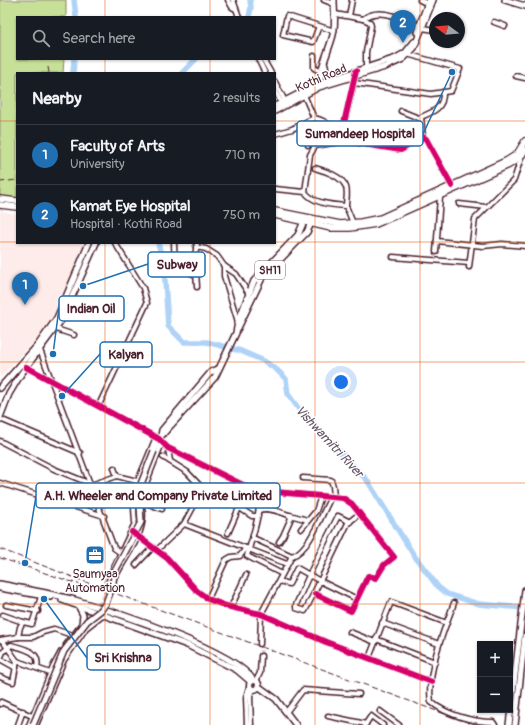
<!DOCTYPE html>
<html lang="en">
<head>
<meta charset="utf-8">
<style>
  :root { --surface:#171b24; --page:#242831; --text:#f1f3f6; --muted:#9ea1a6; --line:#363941; --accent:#1f6fb2 }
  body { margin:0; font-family:Pangolin,sans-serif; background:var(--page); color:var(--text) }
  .controls { position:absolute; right:12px; bottom:12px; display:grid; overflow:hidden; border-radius:0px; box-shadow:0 1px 3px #0004 }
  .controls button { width:36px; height:36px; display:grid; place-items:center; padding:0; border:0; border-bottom:1px solid var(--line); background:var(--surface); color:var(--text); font:20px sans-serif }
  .compass { position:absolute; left:429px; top:12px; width:36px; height:36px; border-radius:50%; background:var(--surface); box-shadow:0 1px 3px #0004; rotate:286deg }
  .you { position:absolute; left:341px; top:382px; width:14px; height:14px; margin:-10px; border:3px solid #fff; border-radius:50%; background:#1a73e8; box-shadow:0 0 0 6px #1a73e833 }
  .badge { display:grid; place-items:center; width:26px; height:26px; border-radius:50%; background:var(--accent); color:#fff; font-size:13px; font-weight:700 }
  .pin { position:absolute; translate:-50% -33px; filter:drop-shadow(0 1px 2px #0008) }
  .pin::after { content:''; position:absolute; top:21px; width:14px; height:12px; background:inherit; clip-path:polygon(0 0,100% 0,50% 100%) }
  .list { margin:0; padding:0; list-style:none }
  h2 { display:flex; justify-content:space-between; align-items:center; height:52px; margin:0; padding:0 16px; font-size:17px }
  h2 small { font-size:13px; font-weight:400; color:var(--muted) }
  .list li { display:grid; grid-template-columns:26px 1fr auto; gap:12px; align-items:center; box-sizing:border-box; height:60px; padding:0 16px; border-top:1px solid var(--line) }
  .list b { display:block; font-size:15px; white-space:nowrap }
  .list p { margin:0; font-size:13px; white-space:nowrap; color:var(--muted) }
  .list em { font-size:13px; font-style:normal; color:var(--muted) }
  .icon { flex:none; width:22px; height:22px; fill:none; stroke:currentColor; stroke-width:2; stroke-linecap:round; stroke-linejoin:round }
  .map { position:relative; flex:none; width:525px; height:725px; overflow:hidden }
  .search { position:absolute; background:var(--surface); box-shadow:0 1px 3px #0004; left:16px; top:16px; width:260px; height:44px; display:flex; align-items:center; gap:10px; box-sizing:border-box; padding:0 14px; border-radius:0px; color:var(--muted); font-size:15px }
  .panel { position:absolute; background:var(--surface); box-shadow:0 1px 3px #0004; left:16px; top:72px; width:260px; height:172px; border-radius:0px }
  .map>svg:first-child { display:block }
  .built { fill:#feecea }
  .green { fill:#c6e097; stroke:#888061 }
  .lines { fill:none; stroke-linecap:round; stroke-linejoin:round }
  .river { stroke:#afd3f7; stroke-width:5.5 }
  .minor-tunnel { stroke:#dbd2d5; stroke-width:4; stroke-dasharray:4 2; stroke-linecap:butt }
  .minor-casing { stroke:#4a1f2b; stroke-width:7 }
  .major-casing { stroke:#4a1f2b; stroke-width:8 }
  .highway-casing { stroke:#4a1f2b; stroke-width:8 }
  .minor { stroke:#fff; stroke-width:4 }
  .major { stroke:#fff; stroke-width:5 }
  .highway { stroke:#fff; stroke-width:5.5 }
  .rail { stroke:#4a1f2b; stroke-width:1; stroke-dasharray:6 3; stroke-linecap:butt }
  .major-bridge-casing { stroke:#4a1f2b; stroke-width:8; stroke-linecap:butt }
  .major-bridge { stroke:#fff; stroke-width:5 }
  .cycleway-casing { stroke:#fff; stroke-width:8 }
  .cycleway { stroke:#d6006c; stroke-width:6 }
  .grid { fill:none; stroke:#e8590c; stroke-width:1; stroke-opacity:0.55 }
  .labels { text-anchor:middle; stroke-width:3; stroke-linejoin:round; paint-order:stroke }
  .shield { fill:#fff; stroke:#80626b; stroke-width:1 }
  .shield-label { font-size:11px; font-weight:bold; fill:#4a1f2b }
  .street-label { font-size:12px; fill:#4a1f2b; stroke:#fff }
  .poi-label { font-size:12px; fill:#4a1f2b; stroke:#fff }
  .water-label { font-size:13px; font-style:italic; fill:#685568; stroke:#fff }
  .leader { fill:none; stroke:#1f6fb2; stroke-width:1.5 }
  .callout-dot { fill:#1f6fb2; stroke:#fff; stroke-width:1.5 }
  .callout { fill:#fff; stroke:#1f6fb2; stroke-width:1.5 }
  .callout-label { font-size:13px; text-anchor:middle; font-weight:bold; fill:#4a1f2b }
</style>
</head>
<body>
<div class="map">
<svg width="525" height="725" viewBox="0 0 525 725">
  <rect width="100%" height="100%" fill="#fff"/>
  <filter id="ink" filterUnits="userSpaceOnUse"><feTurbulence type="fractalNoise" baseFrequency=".025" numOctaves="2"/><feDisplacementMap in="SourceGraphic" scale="8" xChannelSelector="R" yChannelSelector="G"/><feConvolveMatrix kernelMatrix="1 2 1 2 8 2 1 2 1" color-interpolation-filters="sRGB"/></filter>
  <g filter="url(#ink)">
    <polygon class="built" points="0,211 17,214 17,243 85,243 50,325 0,378"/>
    <polygon class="green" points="0,0 66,0 66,17 17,17 17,59 64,59 63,73 17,73 17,200 0,197"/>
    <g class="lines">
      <g class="river">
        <polyline points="74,0 76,17"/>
        <polyline points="249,17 251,7 250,0"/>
        <polyline points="73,73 74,59"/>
        <polyline points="182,73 196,59"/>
        <polyline points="158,243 164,265 168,326 184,342 207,342 241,351 264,361 277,370 286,379 288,394 301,412 367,480 413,554 438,587 447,594 479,604 525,608"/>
      </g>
      <g class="minor-tunnel">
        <polyline points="100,605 108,584"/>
        <polyline points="260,644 261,656"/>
      </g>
      <defs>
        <g id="minor">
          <polyline points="228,0 232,7 236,9"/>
          <polyline points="233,0 239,17"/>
          <polyline points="324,0 334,4"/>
          <polyline points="420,0 428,4"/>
          <path d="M335,14L363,19C380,6 401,19 419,26"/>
          <polyline points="349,16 352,0"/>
          <polyline points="363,19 370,22 371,26 366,52 366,69"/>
          <polyline points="494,22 505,26"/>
          <polyline points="319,26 287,16 283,35 313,42 319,26 334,31"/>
          <polyline points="422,28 435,30"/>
          <polyline points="314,56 314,68 322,72"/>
          <polyline points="258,59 265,73"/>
          <polyline points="263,59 271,73"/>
          <polyline points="356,75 341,136 344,141 401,150 423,137 426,139 452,186"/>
          <polyline points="516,76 525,78"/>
          <polyline points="275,82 286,103"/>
          <polyline points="354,83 431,94 451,91 460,69 407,54"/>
          <polyline points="275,91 282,104"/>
          <polyline points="304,95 314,118"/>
          <polyline points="401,111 421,119"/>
          <path d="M275,134L292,129L314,118C331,122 331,127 336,143"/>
          <path d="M423,137L421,117C433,112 444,108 443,92"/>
          <polyline points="308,145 311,120"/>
          <path d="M315,168C325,171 342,176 346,187C348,193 346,201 346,206"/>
          <path d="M275,189L305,192C314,204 332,205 346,206L353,223"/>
          <polyline points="305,192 310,155 315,146 344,141"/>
          <polyline points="459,204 486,207"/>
          <polyline points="437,241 483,246 502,244 525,246"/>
          <polyline points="174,243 175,267 196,275"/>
          <polyline points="197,243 195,256 197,287"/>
          <polyline points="196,247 206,249 217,256 224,266 224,276 238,322"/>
          <polyline points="436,252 440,197"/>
          <polyline points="393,257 469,263"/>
          <polyline points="224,266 236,274 249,294"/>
          <polyline points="469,267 475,219 514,180 522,155"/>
          <polyline points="56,329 74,335"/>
          <polyline points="40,350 114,548 121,553"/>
          <polyline points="26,367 159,439 168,448 253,490 343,498 352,504 394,557 384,565 376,578 368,576 351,611 315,594"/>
          <polyline points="99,405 147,303 143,288 115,243"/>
          <polyline points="0,419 80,453"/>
          <polyline points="0,441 54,469 91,484"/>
          <polyline points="168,448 170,461"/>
          <polyline points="163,457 187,472 203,489 184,524 287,564"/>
          <polyline points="114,468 117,476"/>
          <polyline points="303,478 331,480 333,486 334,497"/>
          <polyline points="0,483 104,516"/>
          <polyline points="91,485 117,476 137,481"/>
          <polyline points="203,489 229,501 252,516 258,516"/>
          <path d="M259,491C261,514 253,534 247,556L282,574"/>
          <polyline points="141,496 162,443"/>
          <polyline points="141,501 162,509"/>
          <path d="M259,510C268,507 280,512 289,515L291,518L283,536L279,542"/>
          <polyline points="290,515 308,520"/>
          <polyline points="301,529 316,511 321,496"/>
          <polyline points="132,532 167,558 197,591 208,599 226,606 261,614 326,642 432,682"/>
          <polyline points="228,533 239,508"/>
          <polyline points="253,538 292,556"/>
          <polyline points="157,550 184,524"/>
          <polyline points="136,565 153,547"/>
          <path d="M117,574C128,552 147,532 142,507"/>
          <path d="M279,581L289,584L297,568L320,581L305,611L296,608V605C309,574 323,545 338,516L350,522"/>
          <polyline points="108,584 111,573 135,523 133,493 156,437"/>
          <polyline points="208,599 226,560 231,557 240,556 246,548"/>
          <polyline points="357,599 320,581 348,523 359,514"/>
          <path d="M454,603C444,630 426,673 431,702C447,715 473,722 493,722L495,725"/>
          <polyline points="6,605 38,611"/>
          <polyline points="231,607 246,575"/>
          <polyline points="3,615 23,622"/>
          <polyline points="382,623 439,644"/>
          <polyline points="350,632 375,642"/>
          <polyline points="18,637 20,627 23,622 32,624 42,594"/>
          <polyline points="376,639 435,662"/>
          <polyline points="0,640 18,637 33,637 43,632 54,629 72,635"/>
          <path d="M260,644L261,614L292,556C310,550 322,513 331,497"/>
          <polyline points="66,645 79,628"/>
          <polyline points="369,658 391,602 447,623"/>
          <polyline points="17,661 50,673"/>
          <path d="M16,668L0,659L3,652L11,645C25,649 41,651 37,668"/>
          <polyline points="0,677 13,682 17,661 2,640"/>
          <polyline points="256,681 260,673 261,656"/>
          <polyline points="0,704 1,702 32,716"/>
          <polyline points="287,711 303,690 359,694"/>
          <polyline points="380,711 399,725"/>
          <polyline points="328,716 366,724"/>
          <polyline points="18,725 23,711"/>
          <polyline points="29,725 53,667 61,652"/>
          <polyline points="36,725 64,660 86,628 105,613"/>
          <polyline points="247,725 246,697 249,687"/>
          <polyline points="251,725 250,696 252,689"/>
          <polyline points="365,725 371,716 383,725"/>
        </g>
        <g id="major">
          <polyline points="505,0 525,6"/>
          <polyline points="417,32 429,0"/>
          <polyline points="325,65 328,83"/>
          <path d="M320,85C319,69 329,51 333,35C336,23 334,12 334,0"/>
          <polyline points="275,106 320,83 396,58 405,53 414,42"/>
          <polyline points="275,111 319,87 385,67 403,59 414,48 433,0"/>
          <polyline points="238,328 262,278 307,232 312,221"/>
          <polyline points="0,388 38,345 57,318 89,243"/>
          <polyline points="0,417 9,394 21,374 62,319 96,243"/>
          <polyline points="161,436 162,430 211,372 218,369"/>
          <polyline points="154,451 161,436 215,377 236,333 238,322 254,281 298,235 305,219"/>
          <path d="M0,584C25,589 50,593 75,600C112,611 235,650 253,680"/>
          <polyline points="0,588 50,597"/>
          <polyline points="62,600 187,645 237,670 250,681"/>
          <polyline points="78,605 83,615 82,624"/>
          <circle cx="254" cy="685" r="4.5"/>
          <polyline points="258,686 276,699 296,725"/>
          <polyline points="509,725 525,590"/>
          <polyline points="515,725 525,636"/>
        </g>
        <g id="highway">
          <polyline points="0,199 17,201"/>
          <polyline points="0,205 17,207"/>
          <polyline points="275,211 340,224 361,222 381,218 506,161 517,154 525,141"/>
          <polyline points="275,215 331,228 350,228 376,224 509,165 521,157 525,150"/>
        </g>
      </defs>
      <use href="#minor" class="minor-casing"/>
      <use href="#major" class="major-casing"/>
      <use href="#highway" class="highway-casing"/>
      <use href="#minor" class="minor"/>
      <use href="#major" class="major"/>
      <use href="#highway" class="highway"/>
      <g class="rail">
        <polyline points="48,67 49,73"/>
        <polyline points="0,182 17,180"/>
        <polyline points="0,549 114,593 475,725"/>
        <polyline points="0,558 81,585"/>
      </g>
      <defs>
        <polyline id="major-bridge" points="33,725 64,651 87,621 101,610 106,603 112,587 115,571 141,522 139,489 154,451"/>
      </defs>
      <use href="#major-bridge" class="major-bridge-casing"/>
      <use href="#major-bridge" class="major-bridge"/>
      <defs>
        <g id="cycleway">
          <polyline points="356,71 341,136 344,141 401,150 423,137 426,139 452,186"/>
          <polyline points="26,367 159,439 168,448 253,490 343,498 352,504 394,557 384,565 376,578 368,576 351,611 315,594"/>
          <polyline points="132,532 167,558 197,591 208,599 226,606 261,614 326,642 432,682"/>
        </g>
      </defs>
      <use href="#cycleway" class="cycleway-casing"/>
      <use href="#cycleway" class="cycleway"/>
    </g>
  </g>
  <path class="grid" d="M105,0V17M210,0V17M315,0V725M420,0V725M105,59V73M210,59V73M0,121H17M275,121H525M0,242H17M275,242H525M105,243V725M210,243V725M0,362H525M0,483H525M0,604H525"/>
  <defs>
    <symbol id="office-square" viewBox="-11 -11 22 22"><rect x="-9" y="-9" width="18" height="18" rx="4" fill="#1f6fb2" stroke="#fff"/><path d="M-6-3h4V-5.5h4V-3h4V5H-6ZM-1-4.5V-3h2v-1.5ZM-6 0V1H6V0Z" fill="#fff"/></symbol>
  </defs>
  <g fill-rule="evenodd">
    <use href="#office-square" x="84" y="544" width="22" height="22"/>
  </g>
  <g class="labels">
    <rect class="shield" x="255" y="261" width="30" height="18" rx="3"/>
    <g class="shield-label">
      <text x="270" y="274">SH11</text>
    </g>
    <g class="street-label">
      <text transform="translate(321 78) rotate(-23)" y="4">Kothi Road</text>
    </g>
    <g class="poi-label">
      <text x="95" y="578">Saumyaa<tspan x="95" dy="14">Automation</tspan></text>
    </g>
    <g class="water-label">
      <text transform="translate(330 441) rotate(47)" y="5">Vishwamitri River</text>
    </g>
  </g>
  <path class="leader" d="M452 72L423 134M83 286L148 264M53 354L59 308M62 396L100 354M25 563L36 496M44 599L87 658"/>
  <g class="callout-dot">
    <circle cx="452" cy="72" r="4"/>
    <circle cx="83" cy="286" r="4"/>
    <circle cx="53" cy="354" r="4"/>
    <circle cx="62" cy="396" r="4"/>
    <circle cx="25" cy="563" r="4"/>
    <circle cx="44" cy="599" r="4"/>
  </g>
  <g class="callout">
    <rect x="297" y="121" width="126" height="25" rx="4"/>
    <rect x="148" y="252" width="57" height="25" rx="4"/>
    <rect x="59" y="296" width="65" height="25" rx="4"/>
    <rect x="100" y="342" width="52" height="25" rx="4"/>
    <rect x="36" y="483" width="244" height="25" rx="4"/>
    <rect x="87" y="645" width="73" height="25" rx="4"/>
  </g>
  <g class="callout-label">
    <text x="360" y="138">Sumandeep Hospital</text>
    <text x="177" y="269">Subway</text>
    <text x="91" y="313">Indian Oil</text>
    <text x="126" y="359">Kalyan</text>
    <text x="158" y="500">A.H. Wheeler and Company Private Limited</text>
    <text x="123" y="662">Sri Krishna</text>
  </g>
</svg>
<div class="controls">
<button>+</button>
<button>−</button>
</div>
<svg class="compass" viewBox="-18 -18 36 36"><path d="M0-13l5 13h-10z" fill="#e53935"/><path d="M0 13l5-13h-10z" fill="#9ea1a6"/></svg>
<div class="you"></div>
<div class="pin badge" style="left:25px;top:305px">1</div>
<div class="pin badge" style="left:403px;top:43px">2</div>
<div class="search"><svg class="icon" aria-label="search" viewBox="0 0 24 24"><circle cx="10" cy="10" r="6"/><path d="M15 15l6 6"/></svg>Search here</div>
<section class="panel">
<h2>Nearby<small>2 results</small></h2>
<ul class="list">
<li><span class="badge">1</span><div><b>Faculty of Arts</b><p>University</p></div><em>710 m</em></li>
<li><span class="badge">2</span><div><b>Kamat Eye Hospital</b><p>Hospital · Kothi Road</p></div><em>750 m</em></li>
</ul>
</section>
</div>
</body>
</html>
